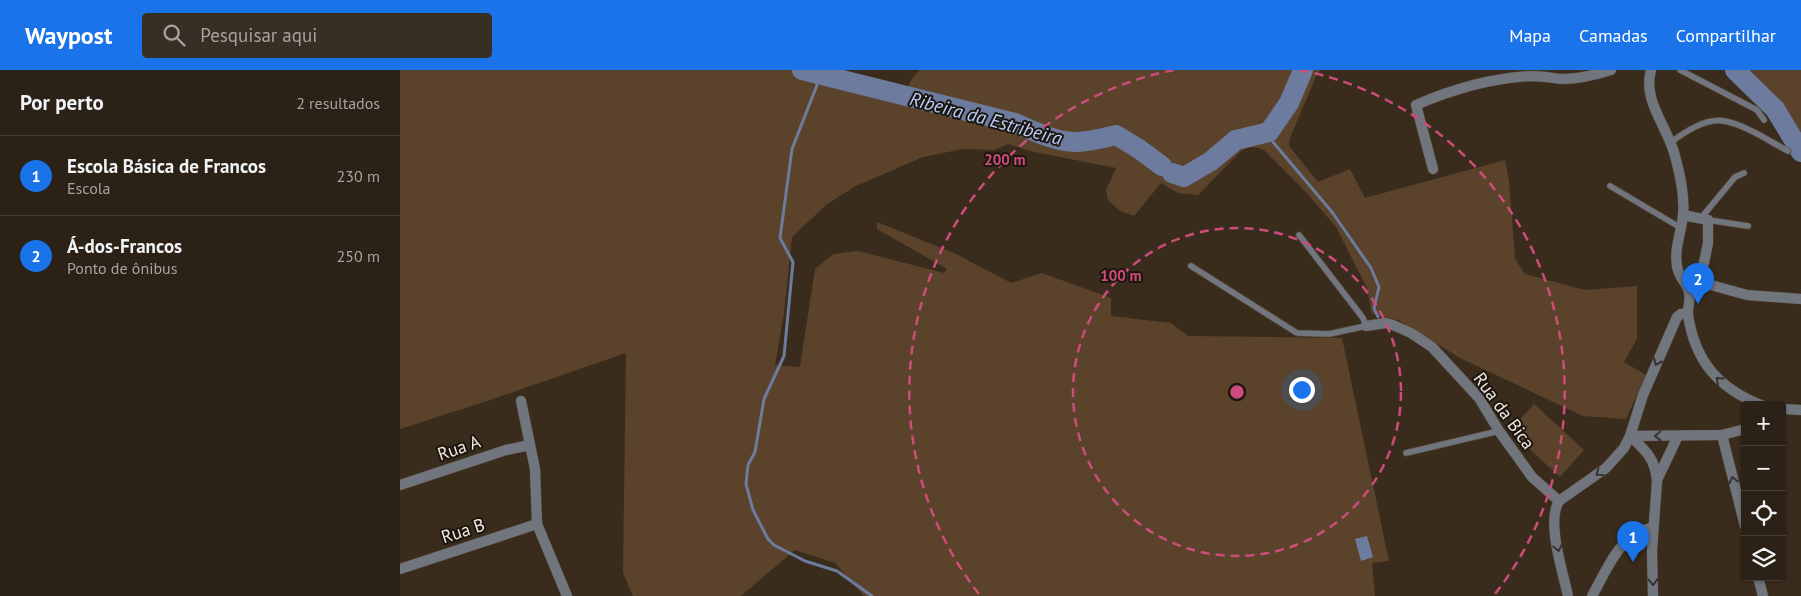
<!DOCTYPE html>
<html lang="pt">
<head>
<meta charset="utf-8">
<style>
  :root { --surface:#2c2116; --page:#382e23; --text:#f1f3f6; --muted:#a6a3a1; --line:#483e35; --accent:#1a73e8 }
  body { margin:0; font-family:"PT Sans",sans-serif; background:var(--page); color:var(--text) }
  .controls { position:absolute; right:15px; bottom:15px; display:grid; overflow:hidden; border-radius:5px; box-shadow:0 1px 4px #0004 }
  .controls button { width:45px; height:45px; display:grid; place-items:center; padding:0; border:0; border-bottom:1px solid var(--line); background:var(--surface); color:var(--text); font:25px sans-serif }
  .you { position:absolute; left:901px; top:319px; width:18px; height:18px; margin:-12px; border:4px solid #fff; border-radius:50%; background:#1a73e8; box-shadow:0 0 0 8px #1a73e833 }
  .badge { display:grid; place-items:center; width:32px; height:32px; border-radius:50%; background:var(--accent); color:#fff; font-size:16px; font-weight:700 }
  .pin { position:absolute; translate:-50% -41px; filter:drop-shadow(0 1px 2px #0008) }
  .pin::after { content:''; position:absolute; top:26px; width:18px; height:15px; background:inherit; clip-path:polygon(0 0,100% 0,50% 100%) }
  .list { margin:0; padding:0; list-style:none }
  h2 { display:flex; justify-content:space-between; align-items:center; height:65px; margin:0; padding:0 20px; font-size:21px }
  h2 small { font-size:16px; font-weight:400; color:var(--muted) }
  .list li { display:grid; grid-template-columns:32px 1fr auto; gap:15px; align-items:center; box-sizing:border-box; height:80px; padding:0 20px; border-top:1px solid var(--line) }
  .list b { display:block; font-size:19px; white-space:nowrap }
  .list p { margin:0; font-size:16px; white-space:nowrap; color:var(--muted) }
  .list em { font-size:16px; font-style:normal; color:var(--muted) }
  .icon { flex:none; width:28px; height:28px; fill:none; stroke:currentColor; stroke-width:2; stroke-linecap:round; stroke-linejoin:round }
  .map { position:relative; flex:none; width:1401px; height:526px; overflow:hidden }
  header { display:flex; align-items:center; gap:30px; box-sizing:border-box; height:70px; padding:0 25px; background:var(--accent); color:#fff }
  header strong { font-size:24px }
  nav { display:flex; gap:28px; margin-inline-start:auto; font-size:18px }
  .search { width:350px; height:45px; background:var(--page); display:flex; align-items:center; gap:12px; box-sizing:border-box; padding:0 18px; border-radius:5px; color:var(--muted); font-size:19px }
  main { display:flex }
  aside { flex:1; background:var(--surface) }
  .map>svg:first-child { display:block }
  .green { fill:#5a432a }
  .water { fill:#6c7b9e }
  .lines { fill:none; stroke-linecap:round; stroke-linejoin:round }
  .stream { stroke:#6c7b9e; stroke-width:3 }
  .river { stroke:#6c7b9e; stroke-width:20 }
  .service-casing { stroke:#574a3c; stroke-width:7 }
  .minor-casing { stroke:#574a3c; stroke-width:11 }
  .tertiary-casing { stroke:#574a3c; stroke-width:11 }
  .service { stroke:#71757e; stroke-width:5.5 }
  .minor { stroke:#71757e; stroke-width:10 }
  .tertiary { stroke:#71757e; stroke-width:10 }
  .oneway { stroke:#363230 }
  .ring { fill:none; stroke:#ce4c7c; stroke-width:2.5; stroke-dasharray:9 6 }
  .labels { text-anchor:middle; stroke-width:4; stroke-linejoin:round; paint-order:stroke }
  .street-label { font-size:18px; fill:#f1e8df; stroke:#1c160f }
  .water-label { font-size:19px; font-style:italic; fill:#bbcffe; stroke:#1c160f }
  .centre { fill:#ce4c7c; stroke:#1c160f; stroke-width:2.5 }
  .ring-label { font-size:15px; text-anchor:middle; font-weight:bold; fill:#ce4c7c; stroke:#1c160f; stroke-width:4; stroke-linejoin:round; paint-order:stroke }
</style>
</head>
<body>
<header>
<strong>Waypost</strong>
<div class="search"><svg class="icon" aria-label="search" viewBox="0 0 24 24"><circle cx="10" cy="10" r="6"/><path d="M15 15l6 6"/></svg>Pesquisar aqui</div>
<nav><a>Mapa</a><a>Camadas</a><a>Compartilhar</a></nav>
</header>
<main>
<aside>
<h2>Por perto<small>2 resultados</small></h2>
<ul class="list">
<li><span class="badge">1</span><div><b>Escola Básica de Francos</b><p>Escola</p></div><em>230 m</em></li>
<li><span class="badge">2</span><div><b>Á-dos-Francos</b><p>Ponto de ônibus</p></div><em>250 m</em></li>
</ul>
</aside>
<div class="map">
<svg width="1401" height="526" viewBox="0 0 1401 526">
  <rect width="100%" height="100%" fill="#3a2c1d"/>
  <g class="green">
    <path d="M0,0H433L506,22L512,8L520,0H921L917,4L890,68L889,76L918,112L950,99L965,128L1105,90L1109,111L1115,189L1125,204L1185,220L1237,216V269L1224,292L1246,305L1226,349L1183,346L1060,288L998,250L972,244L967,218L936,157L904,120L865,81C856,76 849,76 840,82L798,125L778,123L761,113L734,146L720,141L708,130L706,120L716,98L630,81L608,74L594,80L563,79L523,87L456,116L427,134L392,167L384,243L375,295L400,297L415,199L433,184L458,181L544,203L547,199L477,159V152L556,184L611,213L642,203L711,228V246L771,253L788,266L942,268L989,491L972,493L975,526H464L435,493L395,480L341,526H233L223,503L226,283L90,330L0,359Z"/>
    <polygon points="1325,0 1401,0 1401,86 1378,61 1348,17"/>
    <polygon points="1134,334 1184,380 1160,407 1110,361"/>
  </g>
  <polygon class="water" points="967,466 973,487 961,491 955,469"/>
  <g class="lines">
    <g class="stream">
      <polyline points="415,3 417,15 392,79 380,168 393,192 384,286 364,329 355,382 348,395 346,414 353,440 368,469 374,475 405,491 437,501 472,526"/>
      <polyline points="869,62 873,72 932,142 971,198 979,217 974,238 978,247"/>
    </g>
    <g class="river">
      <path d="M402,0L615,53C633,61 654,71 674,72C688,72 703,68 716,65L739,79L762,96"/>
      <polyline points="1335,0 1375,39 1401,82"/>
      <polyline points="772,103 784,107 811,91 836,70 869,62 889,33 903,0"/>
    </g>
    <defs>
      <g id="service">
        <polyline points="1280,0 1357,40 1364,50"/>
        <path d="M1271,72C1285,62 1305,48 1324,51C1346,55 1369,71 1388,81"/>
        <polyline points="1210,116 1281,158"/>
        <polyline points="1301,148 1335,107 1344,103"/>
        <polyline points="1308,150 1348,156"/>
        <polyline points="791,196 897,263 929,264 966,256 963,248 899,165"/>
        <polyline points="1006,383 1099,361"/>
      </g>
      <g id="minor">
        <path d="M1033,99L1016,35C1053,19 1091,8 1131,6C1142,6 1152,8 1162,9C1179,9 1195,5 1211,0"/>
        <polyline points="1283,145 1308,150 1308,173 1300,212"/>
        <polyline points="1289,220 1300,212 1347,225 1401,229"/>
        <polyline points="966,256 986,253 993,255 1011,263 1032,277 1079,328 1099,361 1132,407 1159,431"/>
        <polyline points="121,331 135,399 137,454 167,526"/>
        <polyline points="1322,365 1345,456"/>
        <path d="M1230,366C1246,381 1255,388 1257,411L1252,481L1253,526"/>
        <polyline points="1257,410 1278,366"/>
        <polyline points="0,415 106,380 130,375"/>
        <polyline points="0,499 137,454"/>
        <polyline points="1358,507 1363,526"/>
        <path d="M1192,526C1207,500 1220,462 1253,458"/>
      </g>
      <g id="tertiary">
        <path d="M1251,0C1242,31 1268,57 1275,86C1280,104 1285,127 1283,146C1281,163 1274,179 1277,196C1278,207 1288,214 1289,223C1291,231 1287,238 1288,245C1295,291 1318,318 1361,335"/>
        <polyline points="1382,339 1401,340"/>
        <polyline points="1230,366 1322,365 1345,359"/>
        <path d="M1168,526C1163,502 1146,452 1159,431L1206,398L1224,378L1230,366L1243,325L1277,247L1281,244L1288,243"/>
      </g>
    </defs>
    <use href="#service" class="service-casing"/>
    <use href="#minor" class="minor-casing"/>
    <use href="#tertiary" class="tertiary-casing"/>
    <use href="#service" class="service"/>
    <use href="#minor" class="minor"/>
    <use href="#tertiary" class="tertiary"/>
  </g>
  <defs><path id="oneway-chevron" d="M-2-3.5L2.5 0L-2 3.5" fill="none" stroke-width="1.6" stroke-linecap="round" stroke-linejoin="round" transform="scale(1.25)"/></defs>
  <g class="oneway">
    <use href="#oneway-chevron" transform="translate(1257 292) rotate(114)"/>
    <use href="#oneway-chevron" transform="translate(1319 310) rotate(-138)"/>
    <use href="#oneway-chevron" transform="translate(1258 366) rotate(179)"/>
    <use href="#oneway-chevron" transform="translate(1199 403) rotate(144)"/>
    <use href="#oneway-chevron" transform="translate(1333 410) rotate(-104)"/>
    <use href="#oneway-chevron" transform="translate(1158 478) rotate(78)"/>
    <use href="#oneway-chevron" transform="translate(1253 512) rotate(89)"/>
  </g>
  <g class="ring">
    <circle cx="837" cy="322" r="164"/>
    <path d="M579 524A328 328 0 0 1 774 0M900 0A328 328 0 0 1 1095 524"/>
  </g>
  <g class="labels">
    <g class="street-label">
      <text transform="translate(1104 341) rotate(54)" y="6">Rua da Bica</text>
      <text transform="translate(59 378) rotate(-19)" y="6">Rua A</text>
      <text transform="translate(63 461) rotate(-18)" y="6">Rua B</text>
    </g>
    <g class="water-label">
      <text transform="translate(586 48) rotate(15)" y="7">Ribeira da Estribeira</text>
    </g>
  </g>
  <circle cx="837" cy="322" r="8" class="centre"/>
  <g class="ring-label">
    <text x="605" y="95">200 m</text>
    <text x="721" y="211">100 m</text>
  </g>
</svg>
<div class="controls">
<button>+</button>
<button>−</button>
<button><svg class="icon" aria-label="locate" viewBox="0 0 24 24"><circle cx="12" cy="12" r="6"/><path d="M12 2v4M12 18v4M2 12h4M18 12h4"/></svg></button>
<button><svg class="icon" aria-label="layers" viewBox="0 0 24 24"><path d="M12 4l9 5-9 5-9-5zM3 14l9 5 9-5"/></svg></button>
</div>
<div class="you"></div>
<div class="pin badge" style="left:1233px;top:492px">1</div>
<div class="pin badge" style="left:1298px;top:234px">2</div>
</div>
</main>
</body>
</html>
